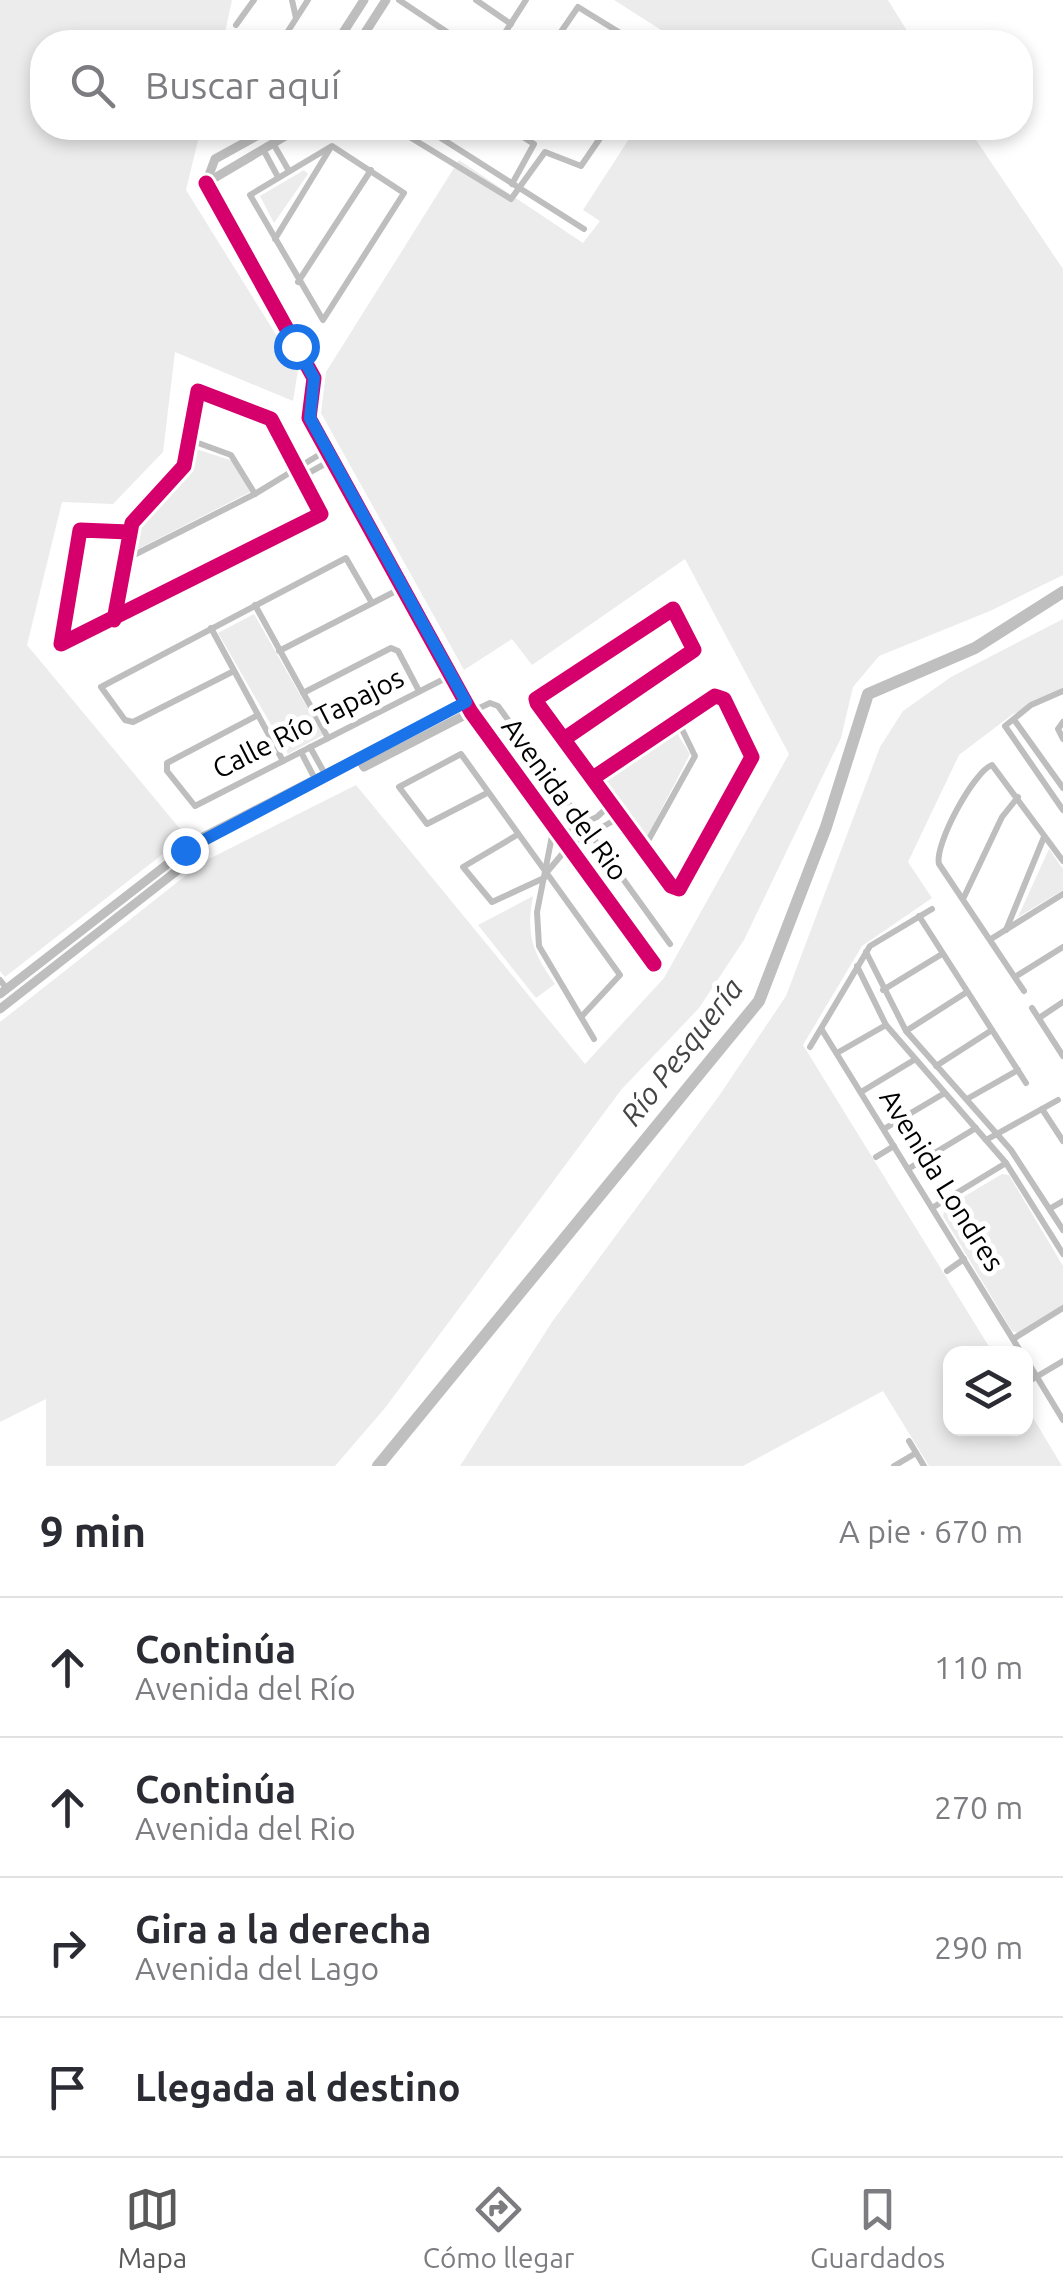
<!DOCTYPE html>
<html lang="es">
<head>
<meta charset="utf-8">
<style>
  :root { --surface:#fff; --page:#f2f2f3; --text:#2b2b33; --muted:#7c7c81; --line:#e1e1e2; --accent:#595959 }
  body { margin:0; font-family:Ubuntu,sans-serif; background:var(--page); color:var(--text) }
  .controls { position:absolute; right:30px; bottom:30px; display:grid; overflow:hidden; border-radius:20px; box-shadow:0 5px 15px #0003 }
  .controls button { width:90px; height:90px; display:grid; place-items:center; padding:0; border:0; border-bottom:2px solid var(--line); background:var(--surface); color:var(--text); font:50px sans-serif }
  .stop { position:absolute; width:30px; height:30px; margin:-22px; border:8px solid #1a73e8; border-radius:50%; background:#fff }
  .stop.end { background:#1a73e8; border-color:#fff; box-shadow:0 2px 10px #0008 }
  .list { margin:0; padding:0; list-style:none }
  h2 { display:flex; justify-content:space-between; align-items:center; height:130px; margin:0; padding:0 40px; font-size:42px }
  h2 small { font-size:32px; font-weight:400; color:var(--muted) }
  .list li { display:grid; grid-template-columns:65px 1fr auto; gap:30px; align-items:center; box-sizing:border-box; height:140px; padding:0 40px; border-top:2px solid var(--line) }
  .list b { display:block; font-size:38px; white-space:nowrap }
  .list p { margin:0; font-size:32px; white-space:nowrap; color:var(--muted) }
  .list em { font-size:32px; font-style:normal; color:var(--muted) }
  .icon { flex:none; width:55px; height:55px; fill:none; stroke:currentColor; stroke-width:2; stroke-linecap:round; stroke-linejoin:round }
  .map { position:relative; flex:none; width:1063px; height:1466px; overflow:hidden }
  .search { position:absolute; background:var(--surface); box-shadow:0 5px 15px #0003; left:30px; right:30px; top:30px; height:110px; display:flex; align-items:center; gap:25px; box-sizing:border-box; padding:0 35px; border-radius:40px; color:var(--muted); font-size:38px }
  .sheet { height:690px; background:var(--surface) }
  nav { display:flex; justify-content:space-around; align-items:center; box-sizing:border-box; height:140px; border-top:2px solid var(--line); background:var(--surface); font-size:28px; color:var(--muted) }
  nav a { display:grid; justify-items:center; gap:5px }
  nav .on { color:var(--accent) }
  .map>svg:first-child { display:block }
  .green { fill:#ececec }
  .lines { fill:none; stroke-linecap:round; stroke-linejoin:round }
  .river { stroke:#bfbfbf; stroke-width:12 }
  .minor { stroke:#bebebe; stroke-width:6 }
  .tertiary { stroke:#bebebe; stroke-width:9 }
  .cycleway-casing { stroke:#fff; stroke-width:21 }
  .cycleway { stroke:#d6006c; stroke-width:15 }
  .route { stroke:#1a73e8; stroke-width:12 }
  .labels { text-anchor:middle; stroke-width:10; stroke-linejoin:round; paint-order:stroke }
  .street-label { font-size:28px; fill:#000; stroke:#fff }
  .water-label { font-size:30px; font-style:italic; fill:#444; stroke:#fff }
</style>
</head>
<body>
<div class="map">
<svg width="1063" height="1466" viewBox="0 0 1063 1466">
  <rect width="100%" height="100%" fill="#fff"/>
  <g class="green">
    <polygon points="0,0 232,0 223,42 42,42 42,128 201,128 186,190 298,370 293,401 175,352 163,452 113,504 62,502 27,645 186,836 5,977 0,971"/>
    <polygon points="614,0 888,0 914,42 680,42"/>
    <polygon points="636,128 968,128 1063,269 1063,575 990,611 879,656 853,687 841,738 744,940 699,1008 621,1090 385,1408 335,1466 46,1466 46,1399 0,1422 0,1022 203,862 356,785 585,1064 664,978 789,754 685,559 532,665 512,639 464,670 321,413 326,372 459,160 583,243 600,221 583,210"/>
    <polygon points="304,170 308,174 274,223 260,196"/>
    <polygon points="196,449 233,461 250,492 136,550 138,522 193,467"/>
    <polygon points="254,614 323,735 288,754 218,633"/>
    <polygon points="1063,619 1063,694 1013,714 959,755 908,862 932,898 862,946 803,1045 993,1353 950,1354 950,1428 1026,1428 1026,1406 1062,1466 929,1466 883,1391 743,1466 460,1466 552,1322 719,1096 786,996 880,747 903,711 951,677"/>
    <polygon points="675,730 690,754 645,841 601,778"/>
    <polygon points="1049,849 1063,869 1063,890 1018,917"/>
    <path d="M533,896C526,934 532,952 555,984L536,998L478,925Z"/>
    <polygon points="1002,1174 1009,1175 1063,1266 1063,1305 1019,1333 1012,1331 943,1216 945,1208"/>
  </g>
  <g class="lines">
    <polyline class="river" points="378,1466 759,1001 826,827 868,694 975,648 1063,592"/>
    <g class="minor">
      <polyline points="292,0 296,18"/>
      <polyline points="399,0 462,42"/>
      <polyline points="476,0 511,24"/>
      <polyline points="236,25 254,0"/>
      <polyline points="365,34 378,42"/>
      <polyline points="281,42 308,0"/>
      <polyline points="499,42 526,0"/>
      <polyline points="554,42 578,7 635,42"/>
      <polyline points="395,128 511,199 545,152 581,166 607,128"/>
      <polyline points="425,128 584,229"/>
      <polyline points="509,128 534,144 512,184"/>
      <polyline points="593,128 603,134"/>
      <polyline points="274,145 289,171"/>
      <polygon points="332,146 404,193 323,320 250,195"/>
      <polyline points="264,151 278,177"/>
      <polyline points="275,239 331,147"/>
      <polyline points="298,282 371,170"/>
      <polyline points="190,440 231,455 255,494"/>
      <polyline points="303,476 332,460"/>
      <polyline points="126,559 255,494 327,450"/>
      <polyline points="255,605 328,738"/>
      <polyline points="114,620 132,523 184,466 198,391 271,419 321,514 61,644 80,530 129,532"/>
      <polyline points="211,628 283,761"/>
      <polyline points="279,651 394,592"/>
      <polyline points="234,671 133,722 125,720 101,687 346,558 372,603"/>
      <polyline points="1063,691 1031,705 1005,726 1063,810"/>
      <polyline points="303,693 391,648 398,651 419,691"/>
      <polyline points="466,702 654,964"/>
      <polyline points="471,712 490,703 498,706 670,944"/>
      <polyline points="258,715 167,763 167,771 195,806 442,680"/>
      <polyline points="1015,721 1063,788"/>
      <polyline points="1063,722 1058,729 1063,739"/>
      <polyline points="564,739 694,650 673,609 536,699 537,703 671,886 679,889 752,757 724,699 715,696 593,778"/>
      <polyline points="310,747 325,774"/>
      <polyline points="301,752 315,779"/>
      <polyline points="487,793 427,824 399,787 461,754 620,975 582,1016"/>
      <polyline points="517,835 463,867 492,902 544,878"/>
      <polyline points="644,848 695,756 678,721"/>
      <polyline points="547,872 569,846 620,817"/>
      <polyline points="964,897 1002,817 1018,797"/>
      <polyline points="919,916 1026,1083"/>
      <polyline points="1006,930 1044,837"/>
      <polyline points="991,939 1063,894"/>
      <polyline points="866,952 906,1031 1011,1150 1063,1230"/>
      <polyline points="857,966 886,1025 1006,1163 1063,1254"/>
      <polyline points="1015,977 1063,947"/>
      <polyline points="0,980 7,989"/>
      <polyline points="883,990 942,954"/>
      <path d="M1024,991L939,864C934,845 974,771 992,765L1063,861"/>
      <polyline points="1032,1008 1063,1056"/>
      <polyline points="1039,1018 1063,1002"/>
      <polyline points="822,1030 1022,1354"/>
      <polyline points="906,1031 967,992"/>
      <polyline points="594,1039 539,946 537,912 552,836 597,817 611,804"/>
      <polyline points="810,1047 870,946 932,909"/>
      <polyline points="837,1053 886,1025"/>
      <polyline points="936,1066 992,1030"/>
      <polyline points="861,1092 914,1060"/>
      <polyline points="967,1099 1018,1070"/>
      <polyline points="1042,1109 1063,1141"/>
      <polyline points="884,1129 943,1094"/>
      <polyline points="986,1140 1058,1100"/>
      <polyline points="876,1157 894,1146"/>
      <polyline points="908,1169 976,1128"/>
      <polyline points="932,1208 1006,1163"/>
      <polyline points="1051,1208 1063,1201"/>
      <polyline points="947,1271 964,1259"/>
      <polyline points="1013,1339 1063,1308"/>
      <polyline points="1026,1359 1063,1420"/>
      <polyline points="1026,1383 1063,1361"/>
      <polyline points="909,1441 924,1466"/>
      <polyline points="894,1466 916,1453"/>
    </g>
    <g class="tertiary">
      <polyline points="337,42 364,0"/>
      <polyline points="359,42 386,0"/>
      <polyline points="206,183 299,128"/>
      <polyline points="206,183 215,159 271,128"/>
      <polyline points="358,757 364,767 471,712"/>
      <polyline points="0,994 201,838 466,702 309,418 314,378 206,183"/>
      <polyline points="0,1009 192,859 185,850"/>
    </g>
    <defs>
      <g id="cycleway">
        <polyline points="206,183 314,378 309,418 471,712 654,964"/>
        <polyline points="114,620 132,523 184,466 198,391 271,419 321,514 61,644 80,530 129,532"/>
        <polyline points="564,739 694,650 673,609 536,699 537,703 671,886 679,889 752,757 724,699 715,696 593,778"/>
      </g>
    </defs>
    <use href="#cycleway" class="cycleway-casing"/>
    <use href="#cycleway" class="cycleway"/>
  </g>
  <g class="lines">
    <polyline class="route" points="185,850 466,702 310,418 314,378 296,346"/>
  </g>
  <g class="labels">
    <g class="street-label">
      <text transform="translate(308 723) rotate(-27)" y="10">Calle Río Tapajos</text>
      <text transform="translate(565 799) rotate(54)" y="10">Avenida del Rio</text>
      <text transform="translate(942 1180) rotate(58)" y="10">Avenida Londres</text>
    </g>
    <g class="water-label">
      <text transform="translate(682 1052) rotate(-52)" y="10">Río Pesquería</text>
    </g>
  </g>
</svg>
<div class="controls">
<button><svg class="icon" aria-label="layers" viewBox="0 0 24 24"><path d="M12 4l9 5-9 5-9-5zM3 14l9 5 9-5"/></svg></button>
</div>
<div class="stop" style="left:296px;top:346px"></div>
<div class="stop end" style="left:185px;top:850px"></div>
<div class="search"><svg class="icon" aria-label="search" viewBox="0 0 24 24"><circle cx="10" cy="10" r="6"/><path d="M15 15l6 6"/></svg>Buscar aquí</div>
</div>
<section class="sheet">
<h2>9 min<small>A pie · 670 m</small></h2>
<ul class="list">
<li><svg class="icon" aria-label="ahead" viewBox="0 0 24 24"><path d="M12 20V5M6 11l6-6 6 6"/></svg><div><b>Continúa</b><p>Avenida del Río</p></div><em>110 m</em></li>
<li><svg class="icon" aria-label="ahead" viewBox="0 0 24 24"><path d="M12 20V5M6 11l6-6 6 6"/></svg><div><b>Continúa</b><p>Avenida del Rio</p></div><em>270 m</em></li>
<li><svg class="icon" aria-label="right" viewBox="0 0 24 24"><path d="M7 20v-9h11M14 6l5 5-5 5"/></svg><div><b>Gira a la derecha</b><p>Avenida del Lago</p></div><em>290 m</em></li>
<li><svg class="icon" aria-label="arrive" viewBox="0 0 24 24"><path d="M6 21V4h12l-3 4 3 4H6"/></svg><div><b>Llegada al destino</b></div></li>
</ul>
</section>
<nav>
<a class="on"><svg class="icon" aria-label="map" viewBox="0 0 24 24"><path d="M3 6l6-2 6 2 6-2v14l-6 2-6-2-6 2zM9 4v14M15 6v14"/></svg>Mapa</a>
<a><svg class="icon" aria-label="directions" viewBox="0 0 24 24"><path d="M12 3l9 9-9 9-9-9zM9 14v-3h6M13 9l2 2-2 2"/></svg>Cómo llegar</a>
<a><svg class="icon" aria-label="saved" viewBox="0 0 24 24"><path d="M7 4h10v16l-5-4-5 4z"/></svg>Guardados</a>
</nav>
</body>
</html>
